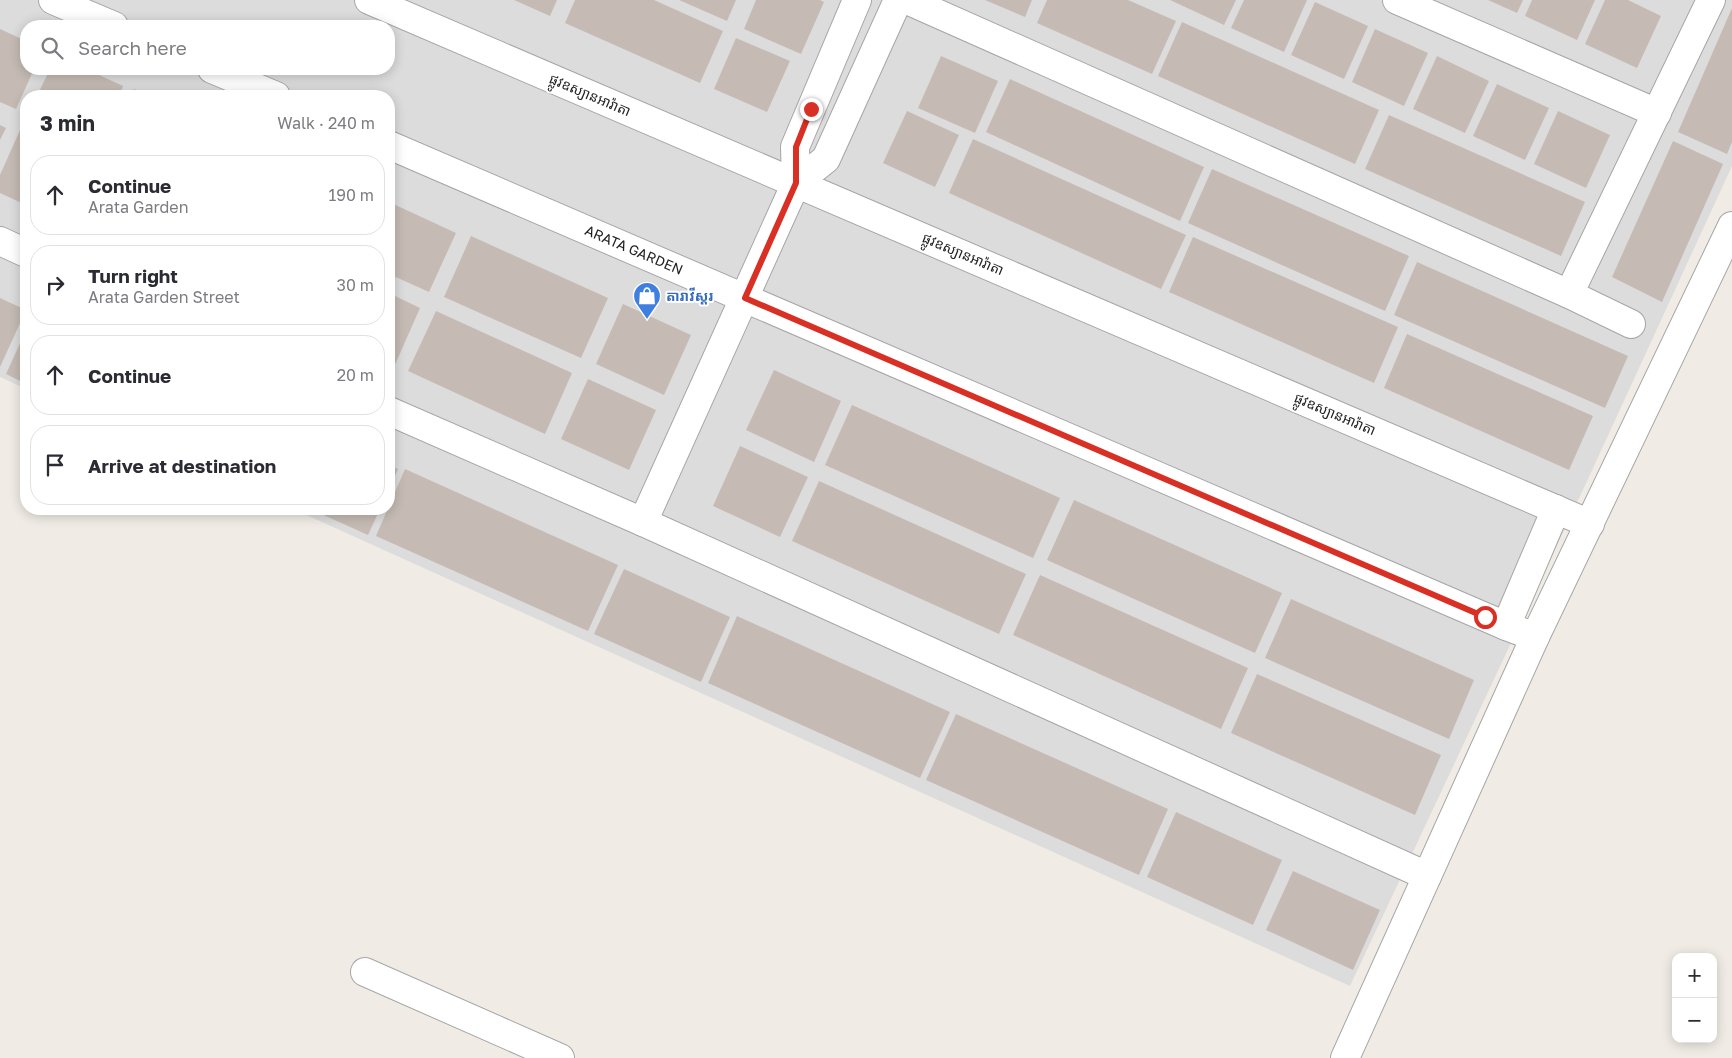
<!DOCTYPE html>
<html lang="en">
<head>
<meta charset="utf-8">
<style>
  :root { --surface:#fff; --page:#f7f7f7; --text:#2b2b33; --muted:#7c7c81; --line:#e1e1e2 }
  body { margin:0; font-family:"Golos Text","Noto Sans Khmer",sans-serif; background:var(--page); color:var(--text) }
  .controls { position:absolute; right:15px; bottom:15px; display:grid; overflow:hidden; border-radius:10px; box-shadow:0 2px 12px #0003 }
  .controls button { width:45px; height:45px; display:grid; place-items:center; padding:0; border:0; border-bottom:1px solid var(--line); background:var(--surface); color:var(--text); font:25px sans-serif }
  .stop { position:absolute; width:15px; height:15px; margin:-11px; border:4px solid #d93025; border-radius:50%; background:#fff }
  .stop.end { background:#d93025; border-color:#fff; box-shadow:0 1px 5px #0008 }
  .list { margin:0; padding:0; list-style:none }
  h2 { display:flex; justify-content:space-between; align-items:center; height:65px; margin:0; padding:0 20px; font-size:21px }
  h2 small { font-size:16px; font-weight:400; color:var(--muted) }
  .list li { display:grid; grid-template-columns:32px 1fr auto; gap:15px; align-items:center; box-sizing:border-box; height:80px; margin:0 10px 10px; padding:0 10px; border:1px solid var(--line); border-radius:20px }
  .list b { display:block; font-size:19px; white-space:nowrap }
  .list p { margin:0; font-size:16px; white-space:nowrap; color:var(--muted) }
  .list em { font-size:16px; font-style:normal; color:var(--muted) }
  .icon { flex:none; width:28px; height:28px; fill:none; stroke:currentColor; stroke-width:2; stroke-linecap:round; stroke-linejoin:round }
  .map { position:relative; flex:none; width:1732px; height:1058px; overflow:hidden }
  .search { position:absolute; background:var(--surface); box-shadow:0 2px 12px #0003; left:20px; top:20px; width:375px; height:55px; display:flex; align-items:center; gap:12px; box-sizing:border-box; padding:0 18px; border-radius:20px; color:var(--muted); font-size:19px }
  .panel { position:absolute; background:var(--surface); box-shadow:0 2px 12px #0003; left:20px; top:90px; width:375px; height:425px; border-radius:20px }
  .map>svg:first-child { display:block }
  .residential { fill:#dddcdc; fill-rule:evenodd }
  .building { fill:#c5bbb4 }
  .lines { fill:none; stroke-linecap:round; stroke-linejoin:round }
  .minor-casing { stroke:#a6a6a6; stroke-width:30 }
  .minor { stroke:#fff; stroke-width:28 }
  .route { stroke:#d93025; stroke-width:6 }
  .labels { text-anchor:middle; stroke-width:4; stroke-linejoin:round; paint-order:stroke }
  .street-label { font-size:14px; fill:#1f1f1f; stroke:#fff }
  .shop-label { font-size:14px; font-weight:bold; fill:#366cbe; stroke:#fff; text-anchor:start }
</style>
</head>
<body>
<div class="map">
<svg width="1732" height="1058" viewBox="0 0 1732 1058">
  <rect width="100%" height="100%" fill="#f0ece5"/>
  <path class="residential" d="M0,0H1732V166L1588,479L1350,986L293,509H389V96H26V389L0,377ZM26,26H389V69H26Z"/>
  <g class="building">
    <polygon points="514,0 557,0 550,16"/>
    <polygon points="575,0 654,0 723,31 700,83 565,23"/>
    <polygon points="679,0 736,0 727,21"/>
    <polygon points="756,0 820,0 824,2 801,54 744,29"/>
    <polygon points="985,0 1032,0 1025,17"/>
    <polygon points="1047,0 1128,0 1176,21 1152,74 1037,23"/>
    <polygon points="1170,0 1236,0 1224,25"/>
    <polygon points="1244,0 1307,0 1284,52 1231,28"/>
    <polygon points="1488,0 1523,0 1517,13"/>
    <polygon points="1532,0 1595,0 1577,40 1525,16"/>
    <polygon points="1605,0 1628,0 1661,16 1637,68 1585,44"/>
    <polygon points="1315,2 1368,26 1344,79 1291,55"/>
    <polygon points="1732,8 1732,142 1727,154 1678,132"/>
    <polygon points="1182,22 1379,110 1355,164 1158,76"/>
    <polygon points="0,29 26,41 26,69 34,69 16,109 0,102"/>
    <polygon points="1375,29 1428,53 1404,106 1352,82"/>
    <polygon points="736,38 790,61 767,112 714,89"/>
    <polygon points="941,56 998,81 975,133 918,108"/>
    <polygon points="1437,56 1489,81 1465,133 1413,109"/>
    <polygon points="50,69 86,69 123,86 119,96 37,96"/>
    <polygon points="1010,79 1204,167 1180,221 986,132"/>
    <polygon points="1497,84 1549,108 1525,160 1473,136"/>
    <polygon points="134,89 151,96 131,96"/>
    <polygon points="907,111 959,135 935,187 883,163"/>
    <polygon points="1558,111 1610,135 1586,188 1534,164"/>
    <polygon points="1389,115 1585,202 1561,256 1365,169"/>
    <polygon points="0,125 6,128 0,140"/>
    <polygon points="20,130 26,133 26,205 0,193 0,175"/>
    <polygon points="973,139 1186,235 1161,289 949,193"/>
    <polygon points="1673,141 1723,164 1662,302 1612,277"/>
    <polygon points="1212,169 1409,256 1385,311 1188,223"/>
    <polygon points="389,202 456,233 429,292 389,274"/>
    <polygon points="471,236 608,298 581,358 444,297"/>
    <polygon points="1193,237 1398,327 1374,383 1169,292"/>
    <polygon points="1417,262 1628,356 1605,408 1394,315"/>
    <polygon points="389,293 420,308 394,367 389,365"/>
    <polygon points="0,298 26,310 0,367"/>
    <polygon points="623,304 691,335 664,395 596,364"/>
    <polygon points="436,311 572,373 545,434 408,371"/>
    <polygon points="26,330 26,384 6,374"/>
    <polygon points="1407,334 1593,416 1569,470 1384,388"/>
    <polygon points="774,370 841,401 814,462 746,430"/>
    <polygon points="588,379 656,410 629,470 561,439"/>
    <polygon points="852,405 1060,498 1033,558 825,465"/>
    <polygon points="740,446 808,477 780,537 713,506"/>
    <polygon points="389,465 398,469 389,489"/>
    <polygon points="405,469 618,565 588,631 376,536"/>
    <polygon points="819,481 1026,574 999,634 792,541"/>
    <polygon points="1074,500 1282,593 1255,653 1047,560"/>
    <polygon points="310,509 380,509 368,535"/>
    <polygon points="624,569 730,617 701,682 594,634"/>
    <polygon points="1040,575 1248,668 1221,729 1013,635"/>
    <polygon points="1291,599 1474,680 1449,739 1265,658"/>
    <polygon points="737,616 950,712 920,778 708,683"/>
    <polygon points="1257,674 1441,755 1415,815 1231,733"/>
    <polygon points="956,714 1168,809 1139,875 926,780"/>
    <polygon points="1176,812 1282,860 1253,925 1147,877"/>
    <polygon points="1293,871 1380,910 1353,970 1266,930"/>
  </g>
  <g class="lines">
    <defs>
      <g id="minor">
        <polyline points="53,0 114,26"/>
        <polyline points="369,0 1590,524"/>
        <polyline points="907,0 1569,294 1631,324"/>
        <polyline points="1397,0 1657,113"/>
        <polyline points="212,69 276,96"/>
        <polyline points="389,145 1506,626 1535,637"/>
        <polyline points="796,183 826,159 898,0"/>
        <polyline points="0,241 26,253"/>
        <polyline points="1569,294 1711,0"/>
        <polyline points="389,411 643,522 1427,876"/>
        <polyline points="643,522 796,183 795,147 857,0"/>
        <polyline points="1506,626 1556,509"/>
        <polyline points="365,972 560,1058"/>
        <polyline points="1345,1058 1535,637 1732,226"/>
      </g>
    </defs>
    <use href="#minor" class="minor-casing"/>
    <use href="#minor" class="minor"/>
  </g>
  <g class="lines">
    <polyline class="route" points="811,109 796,147 796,183 745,298 1485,617"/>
  </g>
  <defs>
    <symbol id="shop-pin" viewBox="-11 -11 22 30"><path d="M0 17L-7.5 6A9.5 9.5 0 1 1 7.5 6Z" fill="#3f7fe0" stroke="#fff"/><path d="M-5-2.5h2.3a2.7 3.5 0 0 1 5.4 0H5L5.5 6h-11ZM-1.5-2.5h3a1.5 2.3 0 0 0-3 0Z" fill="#fff"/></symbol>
  </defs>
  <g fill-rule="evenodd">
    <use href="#shop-pin" x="631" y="280" width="32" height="43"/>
  </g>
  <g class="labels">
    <g class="street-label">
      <text transform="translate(590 95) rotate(23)" y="5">ផ្លូវឧស្យានអារ៉ាតា</text>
      <text transform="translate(634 250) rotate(23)" y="5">ARATA GARDEN</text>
      <text transform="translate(963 254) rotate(23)" y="5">ផ្លូវឧស្យានអារ៉ាតា</text>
      <text transform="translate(1335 414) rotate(23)" y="5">ផ្លូវឧស្យានអារ៉ាតា</text>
    </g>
    <g class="shop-label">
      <text x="666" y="301">តារាវីស្តរ</text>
    </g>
  </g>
</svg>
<div class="controls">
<button>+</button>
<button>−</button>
</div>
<div class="stop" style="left:1485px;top:617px"></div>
<div class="stop end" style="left:811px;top:109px"></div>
<div class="search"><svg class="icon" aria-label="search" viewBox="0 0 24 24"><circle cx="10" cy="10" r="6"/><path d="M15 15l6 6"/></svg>Search here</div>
<section class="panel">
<h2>3 min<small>Walk · 240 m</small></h2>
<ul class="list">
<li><svg class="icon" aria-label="ahead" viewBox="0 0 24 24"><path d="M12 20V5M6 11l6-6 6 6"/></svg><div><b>Continue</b><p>Arata Garden</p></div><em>190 m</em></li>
<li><svg class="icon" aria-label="right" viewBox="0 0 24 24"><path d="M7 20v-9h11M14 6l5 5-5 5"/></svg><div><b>Turn right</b><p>Arata Garden Street</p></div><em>30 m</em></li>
<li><svg class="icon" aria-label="ahead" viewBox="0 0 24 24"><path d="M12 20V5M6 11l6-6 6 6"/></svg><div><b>Continue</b></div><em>20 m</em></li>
<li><svg class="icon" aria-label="arrive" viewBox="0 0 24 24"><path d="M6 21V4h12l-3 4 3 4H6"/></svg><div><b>Arrive at destination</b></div></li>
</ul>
</section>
</div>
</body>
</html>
